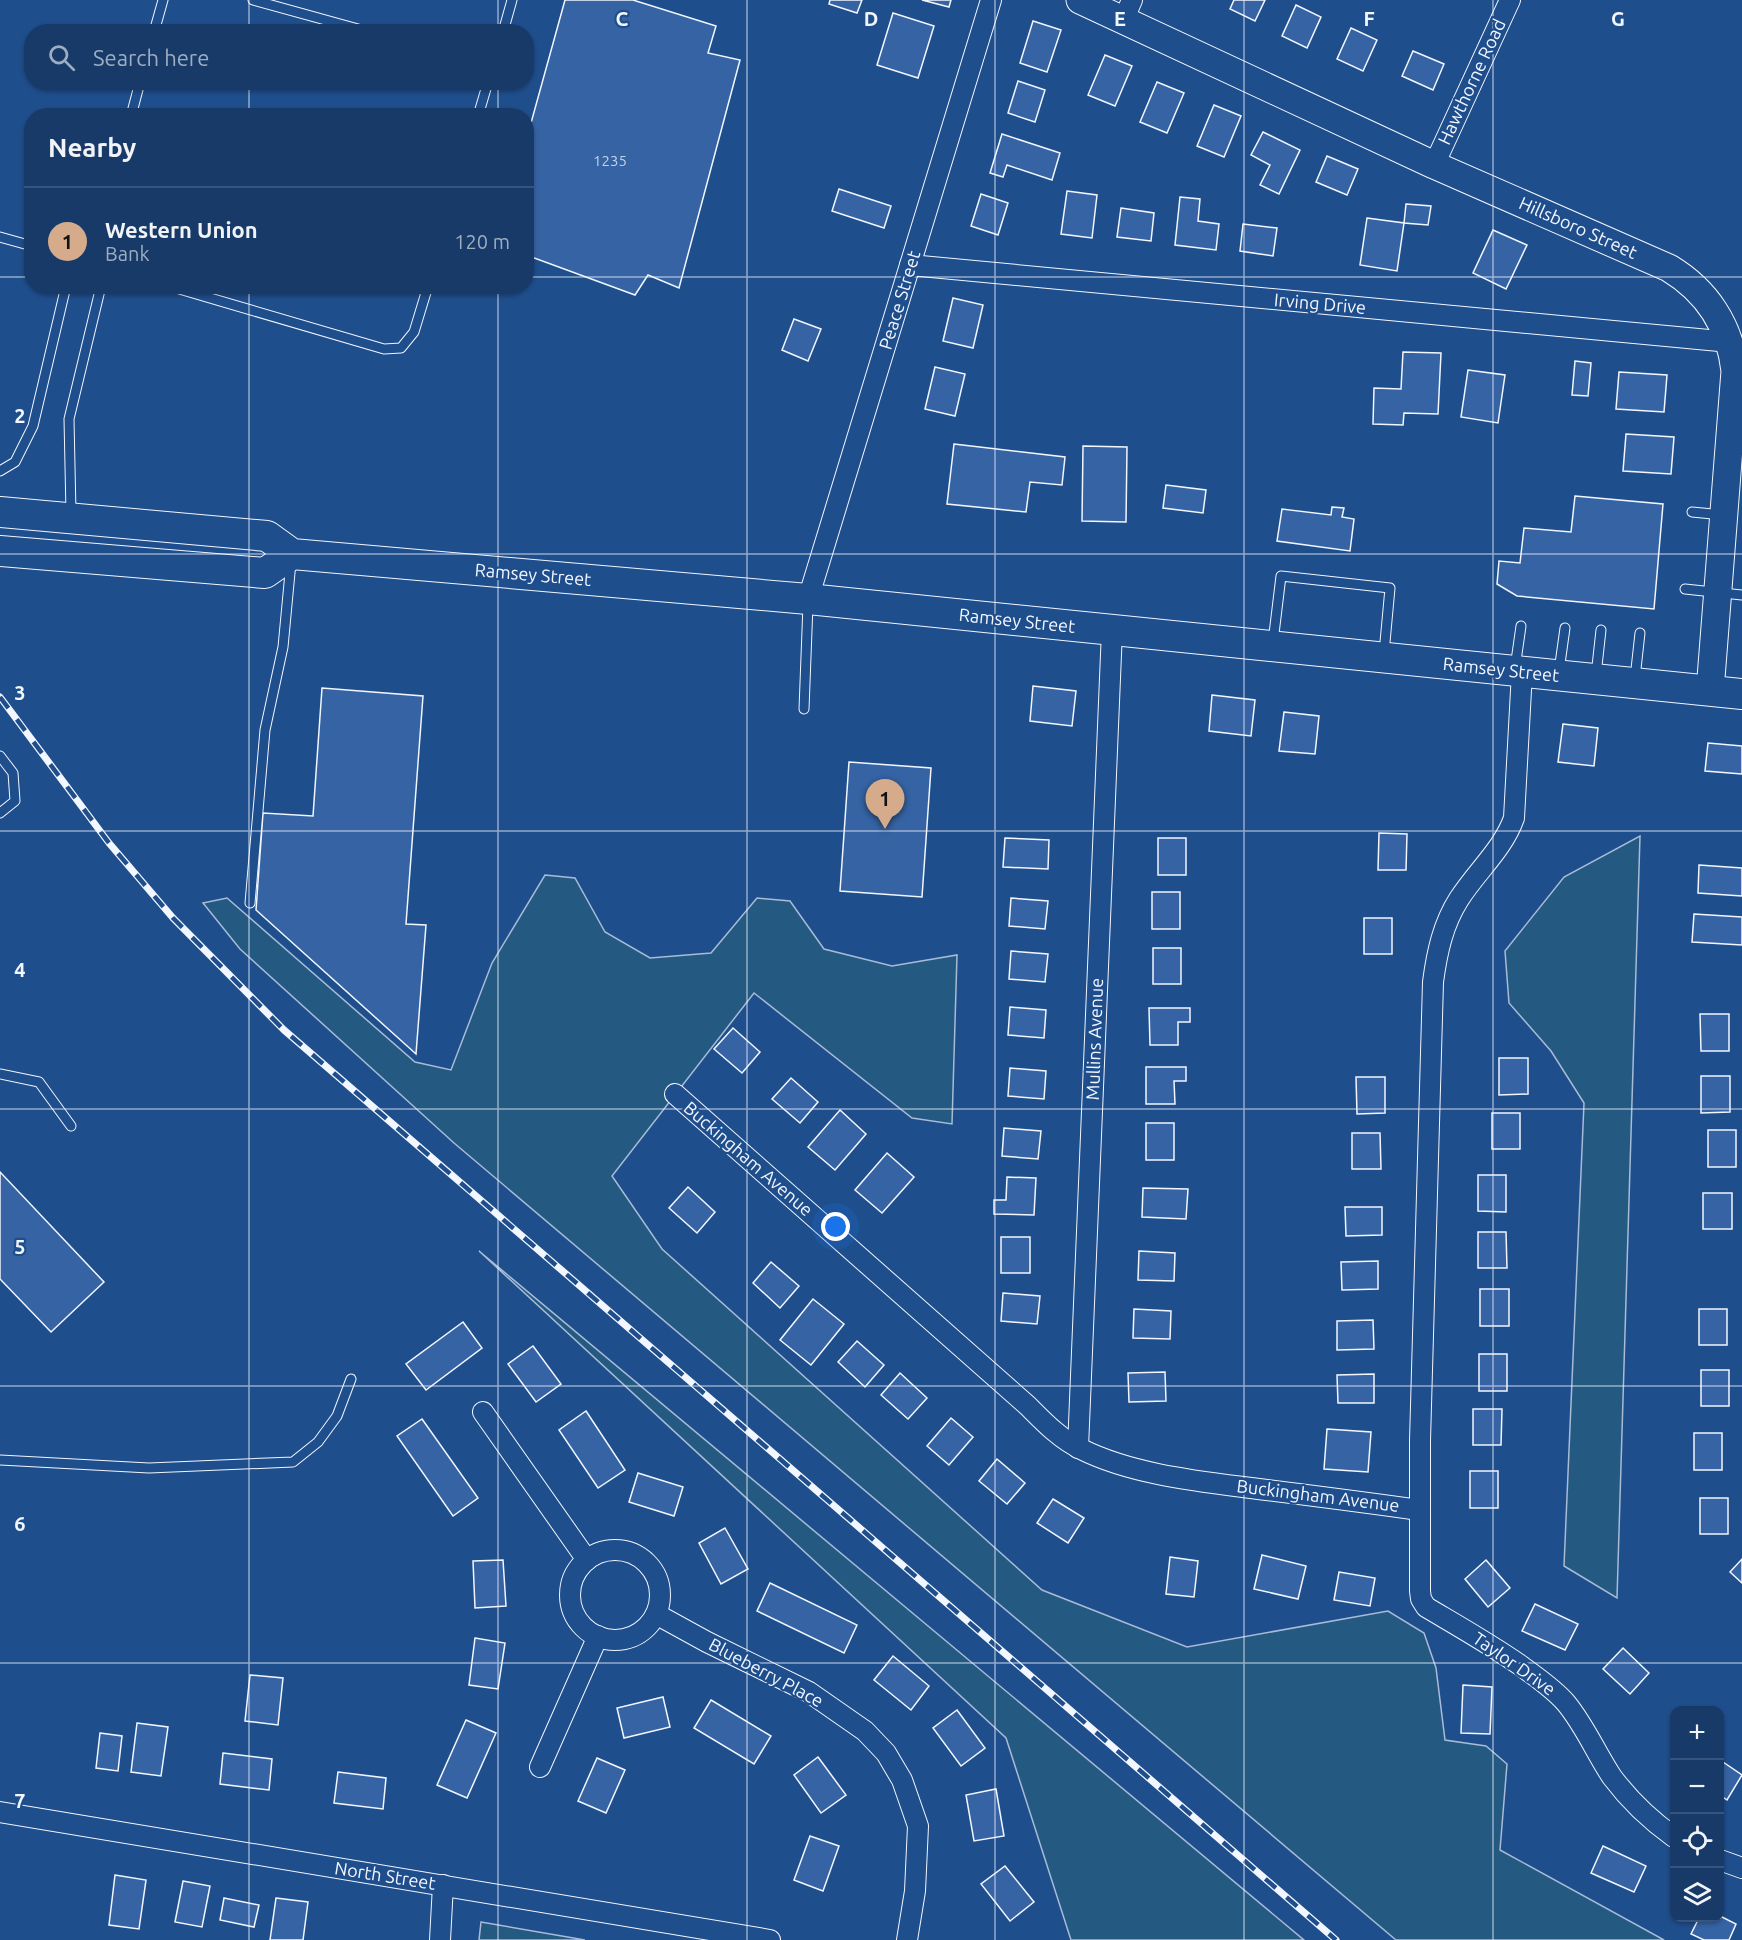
<!DOCTYPE html>
<html lang="en">
<head>
<meta charset="utf-8">
<style>
  :root { --surface:#173a69; --page:#20416f; --text:#f1f3f6; --muted:#9eadc0; --line:#36547d; --accent:#d6ab8b }
  body { margin:0; font-family:Ubuntu,sans-serif; background:var(--page); color:var(--text) }
  .controls { position:absolute; right:18px; bottom:18px; display:grid; overflow:hidden; border-radius:12px; box-shadow:0 2px 4px #0004 }
  .controls button { width:54px; height:54px; display:grid; place-items:center; padding:0; border:0; border-bottom:2px solid var(--line); background:var(--surface); color:var(--text); font:30px sans-serif }
  .you { position:absolute; left:836px; top:1227px; width:21px; height:21px; margin:-15px; border:4px solid #fff; border-radius:50%; background:#1a73e8; box-shadow:0 0 0 9px #1a73e833 }
  .badge { display:grid; place-items:center; width:39px; height:39px; border-radius:50%; background:var(--accent); color:#111; font-size:20px; font-weight:700 }
  .pin { position:absolute; translate:-50% -50px; filter:drop-shadow(0 2px 3px #0008) }
  .pin::after { content:''; position:absolute; top:32px; width:21px; height:18px; background:inherit; clip-path:polygon(0 0,100% 0,50% 100%) }
  .list { margin:0; padding:0; list-style:none }
  h2 { display:flex; justify-content:space-between; align-items:center; height:78px; margin:0; padding:0 24px; font-size:26px }
  h2 small { font-size:20px; font-weight:400; color:var(--muted) }
  .list li { display:grid; grid-template-columns:39px 1fr auto; gap:18px; align-items:center; box-sizing:border-box; height:108px; padding:0 24px; border-top:2px solid var(--line) }
  .list b { display:block; font-size:22px; white-space:nowrap }
  .list p { margin:0; font-size:20px; white-space:nowrap; color:var(--muted) }
  .list em { font-size:20px; font-style:normal; color:var(--muted) }
  .icon { flex:none; width:33px; height:33px; fill:none; stroke:currentColor; stroke-width:2; stroke-linecap:round; stroke-linejoin:round }
  .map { position:relative; flex:none; width:1742px; height:1940px; overflow:hidden }
  .search { position:absolute; background:var(--surface); box-shadow:0 2px 4px #0004; left:24px; top:24px; width:510px; height:66px; display:flex; align-items:center; gap:15px; box-sizing:border-box; padding:0 21px; border-radius:24px; color:var(--muted); font-size:22px }
  .panel { position:absolute; background:var(--surface); box-shadow:0 2px 4px #0004; left:24px; top:108px; width:510px; height:186px; border-radius:24px }
  .map>svg:first-child { display:block }
  .green { fill:#245a82; stroke:#a8bbd7; stroke-width:1.5 }
  .building { fill:#3563a3; stroke:#f2f6ff; stroke-width:1.5 }
  .lines { fill:none; stroke-linecap:round; stroke-linejoin:round }
  .lane-casing { stroke:#f2f6ff; stroke-width:11 }
  .street-casing { stroke:#f2f6ff; stroke-width:22 }
  .secondary-casing { stroke:#f2f6ff; stroke-width:29 }
  .primary-casing { stroke:#f2f6ff; stroke-width:32 }
  .lane { stroke:#1f4e8c; stroke-width:9 }
  .street { stroke:#1f4e8c; stroke-width:20 }
  .secondary { stroke:#1f4e8c; stroke-width:27 }
  .primary { stroke:#1f4e8c; stroke-width:30 }
  .rail-casing { stroke:#f2f6ff; stroke-width:7 }
  .rail { stroke:#1f4e8c; stroke-width:4.5; stroke-dasharray:14; stroke-linecap:butt }
  .grid { fill:none; stroke:#f2f6ff; stroke-width:1.5; stroke-opacity:0.55 }
  .labels { text-anchor:middle; stroke-width:4.5; stroke-linejoin:round; paint-order:stroke }
  .number-label { font-size:15px; fill:#c3d1e8 }
  .street-label { font-size:18px; fill:#f2f6ff; stroke:#1f4e8c }
  .grid-label { font-size:20px; text-anchor:middle; font-weight:bold; fill:#f2f6ff; stroke:#1f4e8c; stroke-width:4.5; stroke-linejoin:round; paint-order:stroke }
</style>
</head>
<body>
<div class="map">
<svg width="1742" height="1940" viewBox="0 0 1742 1940">
  <rect width="100%" height="100%" fill="#1f4e8c"/>
  <g class="green">
    <polygon points="1640,836 1617,1598 1564,1566 1584,1103 1551,1051 1509,1003 1505,951 1564,877"/>
    <polygon points="545,875 575,878 605,932 650,958 711,953 757,898 790,901 824,949 892,966 957,955 952,1124 912,1118 754,993 612,1176 662,1249 1042,1590 1187,1647 1388,1611 1424,1633 1436,1668 1445,1740 1486,1746 1507,1764 1500,1850 1664,1940 1396,1940 454,1143 240,949 203,903 227,898 415,1062 451,1070 492,963"/>
    <polygon points="479,1251 1304,1940 1071,1940 1006,1738"/>
    <polygon points="481,1922 585,1940 479,1940"/>
  </g>
  <g class="building">
    <polygon points="565,0 633,0 716,26 708,53 740,60 679,288 648,275 635,295 526,255 526,141"/>
    <polygon points="830,0 862,0 857,13 829,4"/>
    <polygon points="922,0 951,0 949,7"/>
    <polygon points="1234,0 1265,0 1255,21 1230,9"/>
    <polygon points="1296,5 1321,17 1307,48 1282,36"/>
    <polygon points="893,13 934,26 918,78 877,65"/>
    <polygon points="1033,21 1061,30 1047,72 1020,63"/>
    <polygon points="1351,28 1377,40 1363,71 1337,59"/>
    <polygon points="1413,51 1444,64 1433,90 1402,76"/>
    <polygon points="1105,55 1132,66 1115,106 1088,95"/>
    <polygon points="1018,81 1045,90 1035,122 1008,113"/>
    <polygon points="1157,82 1184,93 1167,133 1140,122"/>
    <polygon points="1214,105 1241,116 1224,157 1197,146"/>
    <polygon points="1263,132 1300,150 1279,194 1260,185 1270,165 1251,155"/>
    <polygon points="1002,134 1060,153 1052,180 1007,165 1003,177 990,173"/>
    <polygon points="1327,156 1358,169 1347,195 1316,182"/>
    <polygon points="839,189 891,206 884,228 832,211"/>
    <polygon points="1067,191 1097,195 1092,238 1061,234"/>
    <polygon points="981,194 1008,203 998,235 971,226"/>
    <polygon points="1180,197 1200,199 1198,221 1219,224 1216,250 1175,245"/>
    <polygon points="1406,204 1431,206 1428,225 1404,223"/>
    <polygon points="1121,208 1154,213 1151,241 1117,237"/>
    <polygon points="1367,218 1404,223 1397,271 1360,265"/>
    <polygon points="1243,224 1277,228 1273,256 1240,251"/>
    <polygon points="1493,230 1527,245 1506,289 1473,273"/>
    <polygon points="953,298 983,305 973,348 943,341"/>
    <polygon points="794,319 821,329 808,361 782,350"/>
    <polygon points="1403,352 1441,353 1438,414 1404,413 1403,425 1373,424 1374,388 1401,389"/>
    <polygon points="1575,361 1591,363 1588,396 1572,395"/>
    <polygon points="935,367 965,374 955,416 925,409"/>
    <polygon points="1468,370 1505,375 1498,423 1461,417"/>
    <polygon points="1619,372 1667,375 1664,412 1616,409"/>
    <polygon points="1626,434 1674,437 1671,474 1623,471"/>
    <polygon points="954,444 1065,457 1062,485 1030,482 1026,512 947,504"/>
    <polygon points="1083,446 1127,447 1126,522 1082,521"/>
    <polygon points="1166,485 1206,490 1203,513 1163,508"/>
    <polygon points="1575,496 1663,504 1654,609 1517,596 1497,584 1499,561 1520,563 1524,528 1571,532"/>
    <polygon points="1332,507 1344,508 1342,517 1354,519 1350,551 1277,541 1282,509 1331,515"/>
    <polygon points="1033,686 1076,691 1072,726 1030,721"/>
    <polygon points="322,688 423,696 406,924 426,925 416,1054 256,910 263,813 313,816"/>
    <polygon points="1212,695 1255,700 1251,736 1209,731"/>
    <polygon points="1284,712 1319,716 1315,754 1279,751"/>
    <polygon points="1563,724 1598,728 1594,766 1558,762"/>
    <polygon points="1708,743 1742,746 1742,774 1705,771"/>
    <polygon points="849,762 931,768 922,897 840,891"/>
    <polygon points="1379,833 1407,834 1406,870 1378,870"/>
    <polygon points="1005,838 1049,840 1048,869 1003,867"/>
    <rect x="1158" y="838" width="28" height="37"/>
    <polygon points="1699,865 1742,868 1742,896 1698,893"/>
    <rect x="1152" y="892" width="28" height="37"/>
    <polygon points="1011,898 1048,901 1045,929 1009,926"/>
    <polygon points="1694,914 1742,917 1742,945 1692,942"/>
    <rect x="1364" y="918" width="28" height="36"/>
    <rect x="1153" y="948" width="28" height="36"/>
    <polygon points="1011,951 1048,954 1045,982 1009,979"/>
    <polygon points="1010,1007 1046,1010 1044,1038 1008,1035"/>
    <polygon points="1149,1008 1190,1008 1190,1022 1178,1022 1178,1045 1150,1045"/>
    <polygon points="1700,1014 1729,1014 1729,1051 1701,1051"/>
    <polygon points="733,1028 760,1052 742,1073 714,1049"/>
    <polygon points="1499,1058 1528,1058 1528,1094 1499,1095"/>
    <polygon points="1146,1067 1186,1067 1186,1081 1174,1081 1175,1104 1146,1104"/>
    <polygon points="1010,1068 1046,1071 1044,1099 1008,1096"/>
    <polygon points="1701,1076 1730,1076 1730,1112 1701,1113"/>
    <polygon points="1356,1077 1385,1077 1385,1113 1357,1114"/>
    <polygon points="791,1078 818,1102 800,1123 772,1099"/>
    <polygon points="840,1110 866,1134 835,1170 808,1147"/>
    <rect x="1492" y="1113" width="28" height="36"/>
    <rect x="1146" y="1123" width="28" height="37"/>
    <polygon points="1004,1128 1041,1131 1038,1159 1002,1156"/>
    <rect x="1708" y="1130" width="28" height="37"/>
    <polygon points="1352,1133 1380,1133 1381,1169 1352,1169"/>
    <polygon points="887,1153 914,1177 882,1213 855,1190"/>
    <polygon points="0,1172 104,1282 51,1332 0,1279"/>
    <polygon points="1478,1175 1506,1175 1506,1212 1478,1211"/>
    <polygon points="1007,1177 1036,1178 1034,1215 994,1214 994,1200 1006,1200"/>
    <polygon points="688,1187 715,1212 697,1233 669,1208"/>
    <polygon points="1143,1188 1188,1189 1186,1219 1142,1217"/>
    <rect x="1703" y="1193" width="29" height="36"/>
    <polygon points="1345,1207 1382,1207 1382,1235 1346,1236"/>
    <polygon points="1478,1232 1506,1232 1507,1268 1478,1268"/>
    <rect x="1001" y="1237" width="29" height="36"/>
    <polygon points="1139,1251 1175,1253 1174,1281 1138,1280"/>
    <polygon points="1378,1261 1378,1289 1342,1290 1341,1262"/>
    <polygon points="771,1262 799,1286 780,1308 753,1283"/>
    <rect x="1480" y="1289" width="29" height="37"/>
    <polygon points="1003,1293 1040,1296 1037,1324 1001,1321"/>
    <polygon points="813,1299 844,1324 811,1365 780,1340"/>
    <polygon points="1134,1309 1171,1311 1170,1339 1133,1338"/>
    <rect x="1699" y="1309" width="28" height="36"/>
    <polygon points="1373,1320 1374,1349 1337,1350 1337,1321"/>
    <polygon points="463,1322 482,1348 426,1390 406,1364"/>
    <polygon points="857,1341 884,1365 865,1387 838,1362"/>
    <polygon points="533,1346 561,1384 536,1402 508,1364"/>
    <rect x="1479" y="1354" width="28" height="37"/>
    <rect x="1701" y="1370" width="28" height="36"/>
    <polygon points="1165,1372 1166,1401 1129,1402 1128,1373"/>
    <polygon points="900,1373 927,1398 908,1419 881,1395"/>
    <polygon points="1374,1374 1374,1403 1338,1403 1337,1375"/>
    <polygon points="1473,1409 1502,1409 1501,1445 1473,1445"/>
    <polygon points="586,1411 625,1470 598,1488 559,1430"/>
    <polygon points="951,1418 973,1437 949,1465 927,1446"/>
    <polygon points="422,1419 478,1498 453,1516 397,1436"/>
    <polygon points="1327,1429 1371,1432 1368,1472 1324,1469"/>
    <rect x="1694" y="1433" width="28" height="37"/>
    <polygon points="997,1459 1025,1483 1007,1504 979,1481"/>
    <rect x="1470" y="1471" width="28" height="37"/>
    <polygon points="638,1473 683,1487 674,1516 629,1502"/>
    <rect x="1700" y="1498" width="28" height="36"/>
    <polygon points="1053,1499 1084,1518 1068,1543 1037,1523"/>
    <polygon points="725,1528 748,1569 721,1584 699,1543"/>
    <polygon points="1262,1555 1306,1566 1298,1599 1254,1589"/>
    <polygon points="1170,1557 1198,1561 1194,1597 1166,1594"/>
    <polygon points="1742,1559 1742,1583 1730,1572"/>
    <polygon points="503,1560 506,1606 475,1608 473,1561"/>
    <polygon points="1486,1560 1510,1588 1488,1607 1465,1579"/>
    <polygon points="1339,1572 1375,1578 1370,1606 1334,1600"/>
    <polygon points="770,1583 857,1625 844,1653 757,1611"/>
    <polygon points="1535,1604 1578,1624 1565,1650 1522,1631"/>
    <polygon points="475,1638 505,1643 498,1689 469,1685"/>
    <polygon points="1623,1648 1649,1673 1630,1694 1603,1669"/>
    <polygon points="893,1656 929,1686 911,1710 874,1680"/>
    <polygon points="250,1675 283,1678 278,1725 245,1721"/>
    <polygon points="1463,1685 1492,1687 1490,1734 1461,1733"/>
    <polygon points="663,1697 670,1727 624,1738 617,1708"/>
    <polygon points="711,1700 771,1736 754,1764 694,1728"/>
    <polygon points="957,1710 985,1748 961,1766 933,1728"/>
    <polygon points="466,1720 496,1733 467,1798 437,1785"/>
    <polygon points="137,1723 168,1727 161,1776 131,1772"/>
    <polygon points="100,1733 122,1736 118,1771 96,1768"/>
    <polygon points="223,1753 272,1759 269,1790 220,1784"/>
    <polygon points="818,1757 846,1795 821,1813 794,1775"/>
    <polygon points="597,1758 625,1770 606,1813 578,1801"/>
    <polygon points="1720,1760 1742,1775 1727,1800 1720,1795"/>
    <polygon points="338,1772 386,1778 383,1809 334,1803"/>
    <polygon points="996,1789 1004,1836 974,1841 966,1795"/>
    <polygon points="810,1836 839,1846 823,1891 794,1880"/>
    <polygon points="1603,1846 1646,1866 1634,1892 1591,1873"/>
    <polygon points="1005,1866 1034,1902 1010,1921 981,1884"/>
    <polygon points="115,1875 146,1880 139,1929 109,1925"/>
    <polygon points="183,1881 210,1886 202,1927 175,1922"/>
    <polygon points="224,1898 259,1905 254,1927 220,1920"/>
    <polygon points="276,1898 308,1902 303,1940 270,1940"/>
    <polygon points="1720,1916 1736,1924 1729,1940 1704,1940 1691,1934 1699,1918 1720,1918"/>
  </g>
  <g class="lines">
    <defs>
      <g id="lane">
        <polyline points="253,0 369,32"/>
        <polyline points="154,32 163,0"/>
        <polyline points="503,32 512,0"/>
        <polyline points="131,116 140,82"/>
        <polyline points="478,116 488,82"/>
        <polyline points="0,237 32,246"/>
        <polyline points="169,286 384,349 401,348 414,332 428,286"/>
        <polyline points="0,471 15,462 33,426 66,286"/>
        <polyline points="1692,512 1723,515"/>
        <polyline points="71,513 69,419 101,286"/>
        <polyline points="1685,589 1742,595"/>
        <polyline points="1273,642 1281,576 1390,588 1384,653"/>
        <polyline points="1515,668 1521,626"/>
        <polyline points="1559,671 1565,628"/>
        <polyline points="1596,675 1601,630"/>
        <polyline points="1635,678 1640,633"/>
        <polyline points="804,709 808,604"/>
        <polyline points="0,756 13,773 15,801 0,813"/>
        <polyline points="250,903 265,730 283,647 291,562"/>
        <polyline points="0,1074 39,1082 71,1126"/>
        <polyline points="0,1460 149,1468 293,1462 318,1442 337,1416 351,1379"/>
      </g>
      <g id="street">
        <polyline points="1123,21 1132,0"/>
        <polyline points="1434,165 1510,0"/>
        <polyline points="910,265 1730,342"/>
        <polyline points="808,599 991,0"/>
        <path d="M1522,672L1514,818C1503,849 1477,871 1459,899C1443,924 1437,952 1433,982L1420,1441V1591L1421,1599L1426,1607C1458,1626 1490,1644 1520,1665C1536,1677 1553,1688 1566,1703C1585,1726 1596,1753 1612,1777C1630,1801 1650,1820 1674,1837"/>
        <path d="M675,1094L1028,1406C1044,1422 1060,1439 1081,1449C1131,1474 1196,1481 1251,1488C1307,1495 1363,1502 1419,1510"/>
        <polyline points="483,1412 587,1560"/>
        <polyline points="1078,1448 1112,630"/>
        <circle cx="615" cy="1595" r="45"/>
        <polyline points="656,1614 707,1642 809,1692 865,1731 886,1753 902,1780 918,1826 915,1891 907,1940"/>
        <polyline points="540,1767 598,1636"/>
        <polyline points="0,1812 770,1940"/>
        <polyline points="1720,1860 1742,1868"/>
        <polyline points="440,1940 443,1885"/>
      </g>
      <path id="secondary" d="M1080,0L1434,165L1669,268C1707,291 1730,326 1735,371L1710,691"/>
      <g id="primary">
        <polyline points="0,512 267,536 292,554 808,599 1742,694"/>
        <polyline points="0,551 265,573 292,554"/>
      </g>
    </defs>
    <use href="#lane" class="lane-casing"/>
    <use href="#street" class="street-casing"/>
    <use href="#secondary" class="secondary-casing"/>
    <use href="#primary" class="primary-casing"/>
    <use href="#lane" class="lane"/>
    <use href="#street" class="street"/>
    <use href="#secondary" class="secondary"/>
    <use href="#primary" class="primary"/>
    <defs>
      <polyline id="rail" points="0,697 109,843 173,918 284,1030 1336,1940"/>
    </defs>
    <use href="#rail" class="rail-casing"/>
    <use href="#rail" class="rail"/>
  </g>
  <path class="grid" d="M249,0V32M498,0V32M747,0V1940M995,0V1940M1244,0V1940M1493,0V1940M249,82V116M498,82V116M0,277H32M526,277H1742M249,286V1940M498,286V1940M0,554H1742M0,831H1742M0,1109H1742M0,1386H1742M0,1663H1742"/>
  <g class="labels">
    <g class="number-label">
      <text x="610" y="166">1235</text>
    </g>
    <g class="street-label">
      <text transform="translate(1472 82) rotate(-65)" y="6">Hawthorne Road</text>
      <text transform="translate(1578 228) rotate(24)" y="6">Hillsboro Street</text>
      <text transform="translate(900 300) rotate(-73)" y="6">Peace Street</text>
      <text transform="translate(1320 304) rotate(5)" y="6">Irving Drive</text>
      <text transform="translate(533 575) rotate(5)" y="6">Ramsey Street</text>
      <text transform="translate(1017 621) rotate(6)" y="6">Ramsey Street</text>
      <text transform="translate(1501 670) rotate(6)" y="6">Ramsey Street</text>
      <text transform="translate(1095 1039) rotate(-88)" y="6">Mullins Avenue</text>
      <text transform="translate(748 1159) rotate(41)" y="6">Buckingham Avenue</text>
      <text transform="translate(1318 1496) rotate(7)" y="6">Buckingham Avenue</text>
      <text transform="translate(1514 1664) rotate(35)" y="6">Taylor Drive</text>
      <text transform="translate(766 1673) rotate(28)" y="6">Blueberry Place</text>
      <text transform="translate(385 1876) rotate(9)" y="6">North Street</text>
    </g>
  </g>
  <g class="grid-label">
    <text x="622" y="26">C</text>
    <text x="871" y="26">D</text>
    <text x="1120" y="26">E</text>
    <text x="1369" y="26">F</text>
    <text x="1618" y="26">G</text>
    <text x="20" y="423">2</text>
    <text x="20" y="700">3</text>
    <text x="20" y="977">4</text>
    <text x="20" y="1254">5</text>
    <text x="20" y="1531">6</text>
    <text x="20" y="1808">7</text>
  </g>
</svg>
<div class="controls">
<button>+</button>
<button>−</button>
<button><svg class="icon" aria-label="locate" viewBox="0 0 24 24"><circle cx="12" cy="12" r="6"/><path d="M12 2v4M12 18v4M2 12h4M18 12h4"/></svg></button>
<button><svg class="icon" aria-label="layers" viewBox="0 0 24 24"><path d="M12 4l9 5-9 5-9-5zM3 14l9 5 9-5"/></svg></button>
</div>
<div class="you"></div>
<div class="pin badge" style="left:885px;top:829px">1</div>
<div class="search"><svg class="icon" aria-label="search" viewBox="0 0 24 24"><circle cx="10" cy="10" r="6"/><path d="M15 15l6 6"/></svg>Search here</div>
<section class="panel">
<h2>Nearby<small></small></h2>
<ul class="list">
<li><span class="badge">1</span><div><b>Western Union</b><p>Bank</p></div><em>120 m</em></li>
</ul>
</section>
</div>
</body>
</html>
